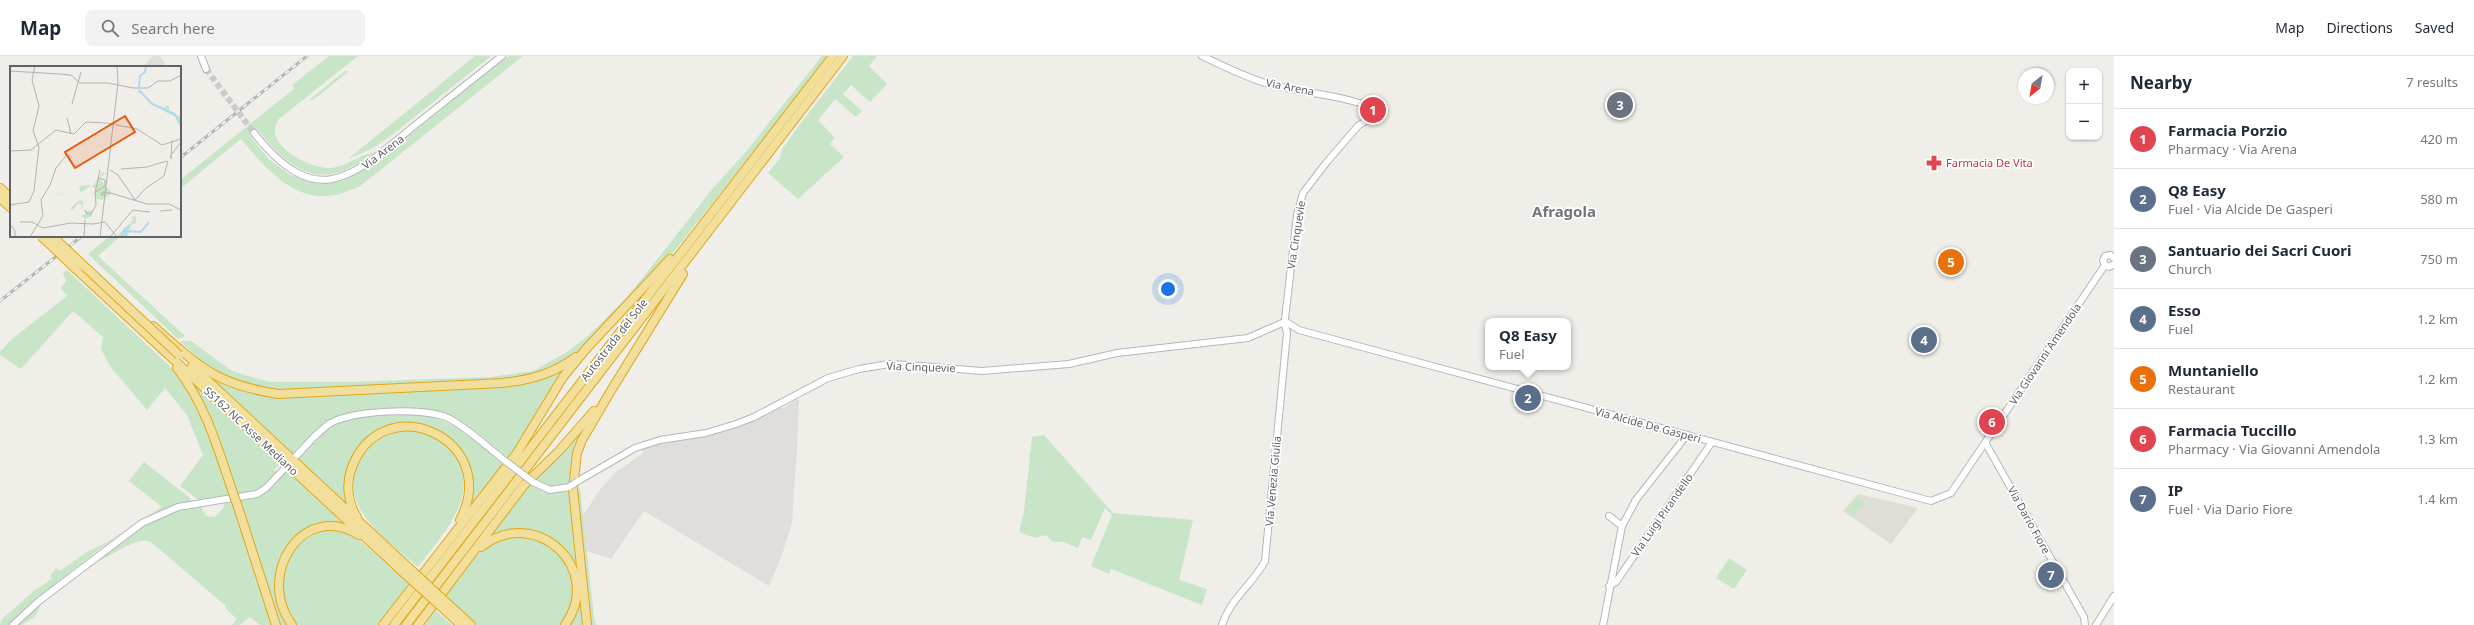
<!DOCTYPE html>
<html lang="en">
<head>
<meta charset="utf-8">
<style>
  :root { --surface:#fff; --page:#f2f2f3; --text:#1f2937; --muted:#747a83; --line:#e0e1e3; --accent:#d95445 }
  body { margin:0; font-family:"Noto Sans",sans-serif; background:var(--page); color:var(--text) }
  .controls { position:absolute; right:12px; top:12px; display:grid; overflow:hidden; border-radius:8px; box-shadow:0 1px 3px #0004 }
  .controls button { width:36px; height:36px; display:grid; place-items:center; padding:0; border:0; border-bottom:1px solid var(--line); background:var(--surface); color:var(--text); font:20px sans-serif }
  .compass { position:absolute; left:2018px; top:12px; width:36px; height:36px; border-radius:50%; background:var(--surface); box-shadow:0 1px 3px #0004; rotate:211deg }
  .you { position:absolute; left:1168px; top:233px; width:14px; height:14px; margin:-10px; border:3px solid #fff; border-radius:50%; background:#1a73e8; box-shadow:0 0 0 6px #1a73e833 }
  .badge { display:grid; place-items:center; width:26px; height:26px; border-radius:50%; background:var(--accent); color:#fff; font-size:13px; font-weight:700 }
  .pin { position:absolute; translate:-50% -50%; border:2px solid #fff; box-shadow:0 1px 4px #0006 }
  .popup { position:absolute; left:1485px; top:262px; width:86px; height:52px; box-sizing:border-box; display:grid; place-content:center; border-radius:8px; background:var(--surface); filter:drop-shadow(0 1px 3px #0005); font-size:13px; white-space:nowrap; color:var(--muted) }
  .popup b { font-size:15px; color:var(--text) }
  .popup::after { content:''; position:absolute; left:50%; top:100%; margin-left:-8px; border:8px solid transparent; border-top-color:var(--surface) }
  .list { margin:0; padding:0; list-style:none }
  h2 { display:flex; justify-content:space-between; align-items:center; height:52px; margin:0; padding:0 16px; font-size:17px }
  h2 small { font-size:13px; font-weight:400; color:var(--muted) }
  .list li { display:grid; grid-template-columns:26px 1fr auto; gap:12px; align-items:center; box-sizing:border-box; height:60px; padding:0 16px; border-top:1px solid var(--line) }
  .list b { display:block; font-size:15px; white-space:nowrap }
  .list p { margin:0; font-size:13px; white-space:nowrap; color:var(--muted) }
  .list em { font-size:13px; font-style:normal; color:var(--muted) }
  .icon { flex:none; width:22px; height:22px; fill:none; stroke:currentColor; stroke-width:2; stroke-linecap:round; stroke-linejoin:round }
  .map { position:relative; flex:none; width:2114px; height:569px; overflow:hidden }
  header { display:flex; align-items:center; gap:24px; box-sizing:border-box; height:56px; padding:0 20px; background:var(--surface); border-bottom:1px solid var(--line) }
  header strong { font-size:19px }
  nav { display:flex; gap:22px; margin-inline-start:auto; font-size:14px }
  .search { width:280px; height:36px; background:var(--page); display:flex; align-items:center; gap:10px; box-sizing:border-box; padding:0 14px; border-radius:8px; color:var(--muted); font-size:15px }
  main { display:flex }
  aside { flex:1; background:var(--surface) }
  .map>svg:first-child { display:block }
  .industrial { fill:#dfdeda }
  .education { fill:#e0ddd7 }
  .green { fill:#c8e5c8 }
  .lines { fill:none; stroke-linecap:round; stroke-linejoin:round }
  .secondary-tunnel { stroke:#cccbc8; stroke-width:6; stroke-dasharray:6 3; stroke-linecap:butt }
  .secondary-casing { stroke:#b4b7bb; stroke-width:8 }
  .highway-casing { stroke:#e2a717; stroke-width:10 }
  .secondary { stroke:#fff; stroke-width:6 }
  .highway { stroke:#f3df9c; stroke-width:8 }
  .rail-casing { stroke:#b6b7b7; stroke-width:3 }
  .rail { stroke:#fff; stroke-width:1.5; stroke-dasharray:4.5; stroke-linecap:butt }
  .secondary-bridge-casing { stroke:#b4b7bb; stroke-width:8; stroke-linecap:butt }
  .highway-bridge-casing { stroke:#e2a717; stroke-width:10; stroke-linecap:butt }
  .secondary-bridge { stroke:#fff; stroke-width:6 }
  .highway-bridge { stroke:#f3df9c; stroke-width:8 }
  .labels { text-anchor:middle; stroke-width:3.5; stroke-linejoin:round; paint-order:stroke }
  .street-label { font-size:11px; fill:#5f6367; stroke:#fff }
  .health-label { font-size:11px; fill:#be3a42; stroke:#fff; text-anchor:start }
  .district-label { font-size:15px; font-weight:bold; fill:#717479; stroke:#fff }
  .inset-river { fill:none; stroke:#b1d7f7; stroke-width:2 }
  .inset-road { fill:none; stroke:#b2b2b0; stroke-width:1 }
  .view { fill:#e8590c; fill-opacity:0.15; stroke:#e8590c; stroke-width:2 }
  .inset-edge { fill:none; stroke:#5f6367; stroke-width:2 }
</style>
</head>
<body>
<header>
<strong>Map</strong>
<div class="search"><svg class="icon" aria-label="search" viewBox="0 0 24 24"><circle cx="10" cy="10" r="6"/><path d="M15 15l6 6"/></svg>Search here</div>
<nav><a>Map</a><a>Directions</a><a>Saved</a></nav>
</header>
<main>
<div class="map">
<svg width="2114" height="569" viewBox="0 0 2114 569">
  <rect width="100%" height="100%" fill="#f0eee8"/>
  <g class="industrial">
    <polygon points="153,0 160,0 167,11 142,11"/>
    <polygon points="797,343 799,344 797,394 792,466 782,499 769,530 644,455 611,503 587,495 583,459 602,431 617,415 644,397 642,393 652,389 691,383 737,370 779,352 784,352"/>
  </g>
  <polygon class="education" points="1858,438 1918,452 1891,488 1843,455"/>
  <g class="green">
    <path d="M329,0H358L279,63C260,88 310,113 331,112C347,111 359,98 373,97C321,137 294,117 257,73L249,79L269,103L290,119L318,128L342,125L369,111L509,0H523L359,131C352,133 344,137 336,139C293,147 265,111 241,83L180,133V124L295,32L292,29Z"/>
    <polygon points="475,0 491,0 392,79 373,92 348,103"/>
    <polygon points="822,0 828,0 666,206 586,293 560,309 521,323 284,336 237,327 205,309 180,285 191,285 232,315 269,326 350,326 489,321 533,315 565,297 588,280 629,239 714,131 745,97"/>
    <polygon points="853,0 877,0 869,10 887,28 870,46 851,29 843,38 862,55 856,61 835,43 818,64 835,82 830,88 844,101 798,143 768,117 780,102 782,93 801,67"/>
    <polygon points="345,15 349,15 313,44 309,44"/>
    <polygon points="110,180 121,180 98,200 185,280 178,283 88,198"/>
    <polygon points="67,214 177,317 205,362 231,441 200,445 180,430 203,399 187,359 165,332 147,354 110,310 101,293 103,281 73,255 21,313 0,299 0,296 12,283 67,240 61,232 66,225 63,217"/>
    <path d="M571,309L509,402C491,389 472,370 452,361C428,349 355,351 332,363C316,371 305,386 293,398L211,323L255,336L509,330Z"/>
    <polygon points="190,323 280,408 274,414 277,417 259,433 238,439 211,364"/>
    <path d="M410,358C449,359 476,384 505,408L471,451L472,426L462,397L454,386L443,377L430,371L411,367L362,388L352,402L347,416L349,445L345,448L297,403L331,370L353,361Z"/>
    <path d="M410,374C429,378 444,385 455,401C482,440 440,481 418,511C387,483 334,451 361,403C372,383 389,377 410,374Z"/>
    <polygon points="581,375 583,376 574,397 569,427 551,431 534,422"/>
    <polygon points="1044,379 1113,457 1193,464 1179,524 1207,533 1202,549 1111,513 1109,518 1091,510 1112,459 1105,452 1091,484 1082,481 1078,492 1064,486 1053,486 1046,479 1035,482 1019,476 1024,455 1032,381"/>
    <path d="M144,406L189,441L192,446C180,451 166,451 155,457C102,486 54,529 9,569H0L1,564L35,534L52,523L50,520L56,512L60,515L85,497L107,486L162,451L129,425Z"/>
    <polygon points="286,415 349,470 301,479 277,520 290,569 279,569 240,445 259,439"/>
    <polygon points="530,427 544,436 571,436 586,569 569,569 579,525 544,479 490,481"/>
    <polygon points="580,432 594,561 596,569 591,569 576,434"/>
    <polygon points="1857,440 1865,447 1854,461 1846,454"/>
    <path d="M234,446L274,569H260L250,561L240,569H232L237,563L225,552L226,550L151,486C136,479 108,503 94,507L41,548L35,561L22,569H16L49,540L145,468L181,453L201,450L206,460L215,461L224,451V447Z"/>
    <path d="M335,472L354,479L409,528L377,569H295C291,560 284,551 281,542C274,516 293,490 314,478C320,475 328,474 335,472Z"/>
    <polygon points="518,479 548,487 569,509 575,539 562,569 477,569 444,539 484,492 495,485"/>
    <polygon points="1729,502 1747,514 1734,533 1716,522"/>
    <polygon points="435,554 452,569 425,569"/>
  </g>
  <g class="lines">
    <polyline class="secondary-tunnel" points="206,13 254,77"/>
    <defs>
      <g id="secondary">
        <polyline points="201,0 206,13"/>
        <path d="M1202,0C1223,10 1243,20 1265,27C1304,38 1343,38 1381,55L1358,70L1326,107L1303,137L1297,159L1285,263"/>
        <path d="M254,77C317,156 351,122 414,70C443,47 473,23 502,0"/>
        <polyline points="2105,209 2103,205 2105,200 2110,199 2114,202"/>
        <polyline points="2105,209 2109,211 2114,208"/>
        <polyline points="1288,267 1299,274 1931,445 1951,437 2105,209"/>
        <polyline points="1986,388 2084,561 2085,569"/>
        <path d="M296,400C306,390 316,377 329,368C351,354 424,351 448,362C468,372 486,390 504,404"/>
        <polyline points="578,425 635,392 660,384 706,377 736,368 754,361 828,322 859,313 889,308 907,309 982,315 1069,308 1117,297 1248,282 1282,267"/>
        <polyline points="533,426 550,434 569,431"/>
        <polyline points="1635,445 1687,379"/>
        <polyline points="1609,460 1622,470"/>
        <polyline points="1609,530 1616,526 1712,386"/>
        <polyline points="13,569 39,545 142,467 178,451 257,438 266,432 284,413"/>
        <path d="M1222,569C1230,543 1253,528 1265,505L1287,277L1285,269"/>
        <polyline points="1603,569 1622,470 1636,444"/>
        <polyline points="2096,569 2114,540"/>
      </g>
      <g id="highway">
        <polyline points="0,132 11,142"/>
        <polyline points="0,142 11,152"/>
        <polyline points="77,214 405,518"/>
        <path d="M153,270C199,310 214,328 278,338L502,327C530,324 553,318 576,301"/>
        <polyline points="192,310 409,512"/>
        <path d="M177,312C206,349 218,393 233,437"/>
        <polyline points="238,451 276,569"/>
        <path d="M357,461C348,448 346,428 351,414C380,329 503,382 460,464"/>
        <path d="M481,491C536,448 605,513 565,569"/>
        <polyline points="449,549 471,569"/>
        <polyline points="446,555 461,569"/>
        <path d="M292,569C255,519 303,444 359,479"/>
        <polyline points="383,569 517,397 563,321 586,293 670,203"/>
        <polyline points="394,569 833,0"/>
        <polyline points="406,569 843,0"/>
        <polyline points="418,569 524,429 559,395 594,355"/>
        <polyline points="587,569 573,433 577,397 582,384 612,333 683,218"/>
      </g>
    </defs>
    <use href="#secondary" class="secondary-casing"/>
    <use href="#highway" class="highway-casing"/>
    <use href="#secondary" class="secondary"/>
    <use href="#highway" class="highway"/>
    <defs>
      <g id="rail">
        <polyline points="180,102 307,0"/>
        <polyline points="0,245 82,180"/>
      </g>
    </defs>
    <use href="#rail" class="rail-casing"/>
    <use href="#rail" class="rail"/>
    <defs>
      <g id="secondary-bridge">
        <polyline points="504,404 533,426"/>
        <polyline points="569,431 578,425"/>
      </g>
      <g id="highway-bridge">
        <polyline points="41,180 77,214"/>
        <polyline points="52,180 179,299"/>
        <polyline points="233,437 238,451"/>
        <polyline points="409,512 449,549"/>
        <polyline points="405,518 446,555"/>
      </g>
    </defs>
    <use href="#secondary-bridge" class="secondary-bridge-casing"/>
    <use href="#highway-bridge" class="highway-bridge-casing"/>
    <use href="#secondary-bridge" class="secondary-bridge"/>
    <use href="#highway-bridge" class="highway-bridge"/>
  </g>
  <defs>
    <symbol id="pharmacy-bare" viewBox="-9 -9 18 18"><path d="M-2-6h4v4h4v4h-4v4h-4v-4h-4v-4h4Z" fill="#e0444e" stroke="#fff" stroke-width="2.5" paint-order="stroke"/></symbol>
  </defs>
  <g fill-rule="evenodd">
    <use href="#pharmacy-bare" x="1923" y="96" width="22" height="22"/>
  </g>
  <g class="labels">
    <g class="street-label">
      <text transform="translate(1290 31) rotate(11)" y="4">Via Arena</text>
      <text transform="translate(383 96) rotate(-37)" y="4">Via Arena</text>
      <text transform="translate(1296 179) rotate(-81)" y="4">Via Cinquevie</text>
      <text transform="translate(614 284) rotate(-52)" y="4">Autostrada del Sole</text>
      <text transform="translate(2045 298) rotate(-56)" y="4">Via Giovanni Amendola</text>
      <text transform="translate(921 311) rotate(2)" y="4">Via Cinquevie</text>
      <text transform="translate(1648 369) rotate(15)" y="4">Via Alcide De Gasperi</text>
      <text transform="translate(251 375) rotate(43)" y="4">SS162 NC Asse Mediano</text>
      <text transform="translate(1273 425) rotate(-85)" y="4">Via Venezia Giulia</text>
      <text transform="translate(1662 459) rotate(-55)" y="4">Via Luigi Pirandello</text>
      <text transform="translate(2029 464) rotate(61)" y="4">Via Dario Fiore</text>
    </g>
    <g class="health-label">
      <text x="1946" y="111">Farmacia De Vita</text>
    </g>
    <g class="district-label">
      <text x="1564" y="161">Afragola</text>
    </g>
  </g>
  <g transform="translate(10 10)">
    <rect width="171" height="171" fill="#f0eee8"/>
    <path d="M128,23L143,37L155,43V40H159V45L166,50L171,49V62L165,51L141,38L129,25L128,30ZM93,106L95,108L89,112L102,127L92,134L86,133L85,122L80,120L71,127L69,122L72,119L83,120ZM52,126L50,128L67,136L71,134V137L73,134V141L75,145H82V150L75,153L71,150L76,148L72,140L70,144L72,139L68,137L63,144L60,143L67,136L49,128ZM126,150V157L121,159L119,163L123,162L119,164V169L117,165L114,171H106L123,154L121,151Z" fill="#c8e5c8"/>
    <path class="inset-river" d="M129,21L130,10L135,6L136,0M129,24L142,38L165,48L171,58M111,171L114,165L131,166L139,156M115,171L117,168L114,164L119,160"/>
    <path class="inset-road" d="M0,5L49,8M49,8L61,9L70,17H98L123,22M123,22H138L148,15H160L171,9M62,38L71,6M57,52L61,68M0,85L21,84L46,64L64,68L76,56L96,57L127,63L152,79L171,73M162,88L171,76M161,89V93L162,74M46,102L56,90V85M111,103L137,101L157,95M100,104L108,109L125,134M85,127L90,104M95,128L91,129L93,126L104,128L137,138H159L171,144M125,134L136,122L154,110L158,95M0,139L19,136L24,125L29,81L23,65L29,40L22,14L25,0M75,144L77,148H81L86,139L85,126L95,120V114L88,112M122,144L140,146M150,145L162,144M10,156H22L33,162L61,157L83,158L95,156L107,171M0,158L5,165V171M20,171L33,150L31,134L40,119L46,102M74,171L75,154M90,171L108,17L107,0M100,171L122,145M119,171H142"/>
    <path class="view" d="M115,50L125,66L65,102L55,86Z"/>
    <rect width="171" height="171" class="inset-edge"/>
  </g>
</svg>
<div class="controls">
<button>+</button>
<button>−</button>
</div>
<svg class="compass" viewBox="-18 -18 36 36"><path d="M0-13l5 13h-10z" fill="#e53935"/><path d="M0 13l5-13h-10z" fill="#747a83"/></svg>
<div class="you"></div>
<div class="pin badge" style="left:1373px;top:54px;background:#e0444e">1</div>
<div class="pin badge" style="left:1528px;top:342px;background:#5c6f8a">2</div>
<div class="popup"><b>Q8 Easy</b>Fuel</div>
<div class="pin badge" style="left:1620px;top:49px;background:#6b7280">3</div>
<div class="pin badge" style="left:1924px;top:284px;background:#5c6f8a">4</div>
<div class="pin badge" style="left:1951px;top:206px;background:#e8710a">5</div>
<div class="pin badge" style="left:1992px;top:366px;background:#e0444e">6</div>
<div class="pin badge" style="left:2051px;top:519px;background:#5c6f8a">7</div>
</div>
<aside>
<h2>Nearby<small>7 results</small></h2>
<ul class="list">
<li><span class="badge" style="background:#e0444e">1</span><div><b>Farmacia Porzio</b><p>Pharmacy · Via Arena</p></div><em>420 m</em></li>
<li><span class="badge" style="background:#5c6f8a">2</span><div><b>Q8 Easy</b><p>Fuel · Via Alcide De Gasperi</p></div><em>580 m</em></li>
<li><span class="badge" style="background:#6b7280">3</span><div><b>Santuario dei Sacri Cuori</b><p>Church</p></div><em>750 m</em></li>
<li><span class="badge" style="background:#5c6f8a">4</span><div><b>Esso</b><p>Fuel</p></div><em>1.2 km</em></li>
<li><span class="badge" style="background:#e8710a">5</span><div><b>Muntaniello</b><p>Restaurant</p></div><em>1.2 km</em></li>
<li><span class="badge" style="background:#e0444e">6</span><div><b>Farmacia Tuccillo</b><p>Pharmacy · Via Giovanni Amendola</p></div><em>1.3 km</em></li>
<li><span class="badge" style="background:#5c6f8a">7</span><div><b>IP</b><p>Fuel · Via Dario Fiore</p></div><em>1.4 km</em></li>
</ul>
</aside>
</main>
</body>
</html>
